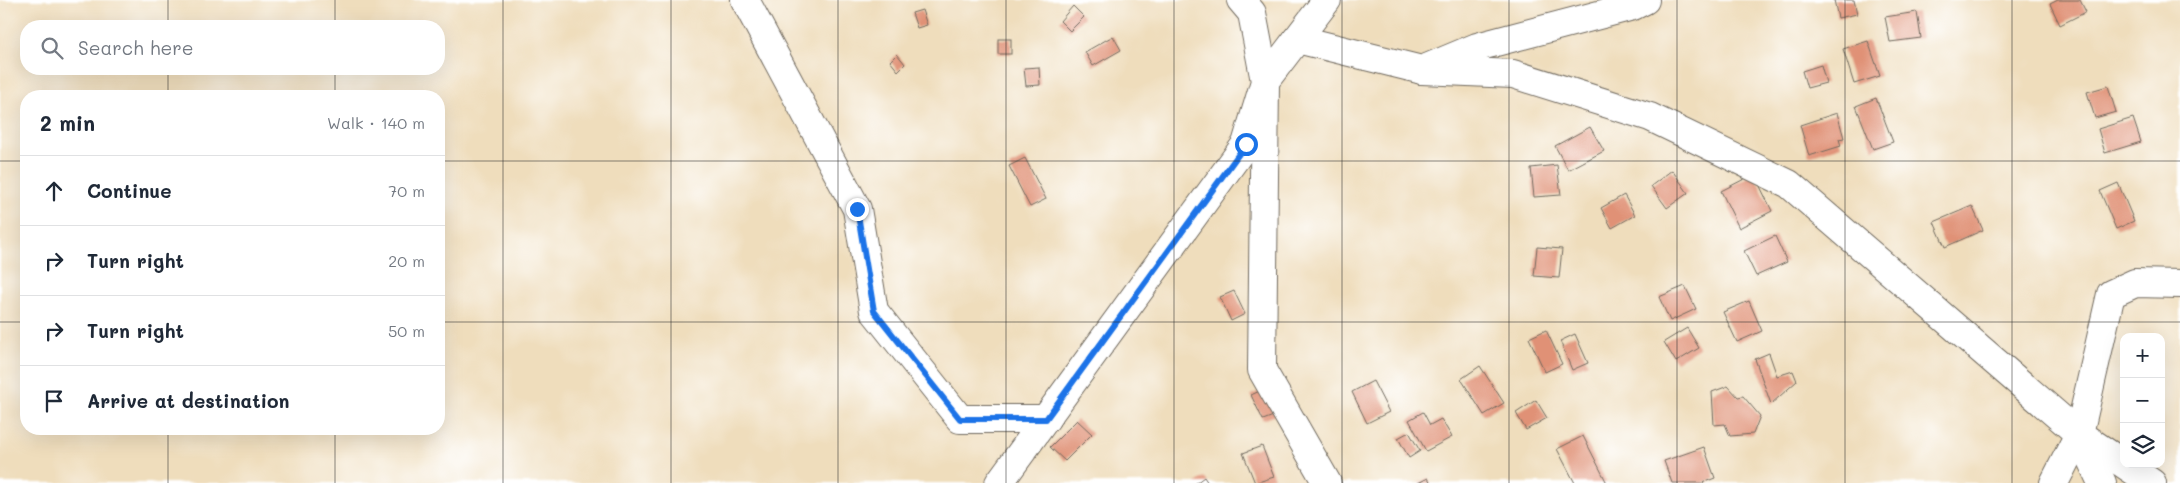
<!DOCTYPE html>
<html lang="en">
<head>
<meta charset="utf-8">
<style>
  :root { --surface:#fff; --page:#f6f6f7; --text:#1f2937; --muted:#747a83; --line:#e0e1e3 }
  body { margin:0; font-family:Mali,sans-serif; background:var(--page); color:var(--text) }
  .controls { position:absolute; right:15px; bottom:15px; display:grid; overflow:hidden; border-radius:10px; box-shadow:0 5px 20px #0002 }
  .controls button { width:45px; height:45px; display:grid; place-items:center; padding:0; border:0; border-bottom:1px solid var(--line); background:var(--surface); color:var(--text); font:25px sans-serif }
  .stop { position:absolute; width:15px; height:15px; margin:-11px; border:4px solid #1a73e8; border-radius:50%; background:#fff }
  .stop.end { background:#1a73e8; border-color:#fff; box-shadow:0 1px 5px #0008 }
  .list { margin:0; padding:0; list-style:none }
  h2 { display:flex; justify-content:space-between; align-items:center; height:65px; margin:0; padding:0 20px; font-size:21px }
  h2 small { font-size:16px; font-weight:400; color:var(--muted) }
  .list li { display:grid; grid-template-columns:32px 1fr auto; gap:15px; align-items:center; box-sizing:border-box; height:70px; padding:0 20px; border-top:1px solid var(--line) }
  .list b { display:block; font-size:19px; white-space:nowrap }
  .list em { font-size:16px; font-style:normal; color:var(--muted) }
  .icon { flex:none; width:28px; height:28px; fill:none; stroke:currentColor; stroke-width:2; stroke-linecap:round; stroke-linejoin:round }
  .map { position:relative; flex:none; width:2180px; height:483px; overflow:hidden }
  .search { position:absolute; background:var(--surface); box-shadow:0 5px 20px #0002; left:20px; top:20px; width:425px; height:55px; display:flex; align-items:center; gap:12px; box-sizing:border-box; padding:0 18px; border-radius:20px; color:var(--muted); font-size:19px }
  .panel { position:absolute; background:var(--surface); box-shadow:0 5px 20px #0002; left:20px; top:90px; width:425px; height:345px; border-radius:20px }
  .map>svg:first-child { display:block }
  .building { fill:#e09176 }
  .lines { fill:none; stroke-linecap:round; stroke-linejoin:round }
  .minor-casing { stroke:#70695e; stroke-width:30 }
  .minor { stroke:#fff; stroke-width:28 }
  .route { stroke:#1a73e8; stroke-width:6 }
  .grid { fill:none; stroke:#2b2b2b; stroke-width:1; stroke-opacity:0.55 }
</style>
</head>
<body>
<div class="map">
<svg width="2180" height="483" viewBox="0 0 2180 483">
  <rect width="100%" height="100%" fill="#fff"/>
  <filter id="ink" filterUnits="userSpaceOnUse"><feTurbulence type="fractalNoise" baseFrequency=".02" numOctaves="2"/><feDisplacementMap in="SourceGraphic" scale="10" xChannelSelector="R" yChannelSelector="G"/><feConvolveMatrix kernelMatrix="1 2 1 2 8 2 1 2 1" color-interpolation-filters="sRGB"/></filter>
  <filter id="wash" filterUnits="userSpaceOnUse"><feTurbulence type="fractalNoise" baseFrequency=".0096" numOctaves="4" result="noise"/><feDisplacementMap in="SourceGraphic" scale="20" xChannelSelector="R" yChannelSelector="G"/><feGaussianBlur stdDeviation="1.12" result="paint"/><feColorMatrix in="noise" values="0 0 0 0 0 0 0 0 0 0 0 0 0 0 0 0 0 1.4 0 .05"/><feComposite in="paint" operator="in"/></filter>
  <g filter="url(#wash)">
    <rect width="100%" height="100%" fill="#efddbc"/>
    <g id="blocks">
      <g class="building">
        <polygon points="1834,0 1854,0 1857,14 1838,18"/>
        <polygon points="2058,0 2080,0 2086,12 2060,25 2050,4"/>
        <polygon points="1073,6 1084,17 1070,31 1060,21"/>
        <polygon points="922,10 927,25 917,28 912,13"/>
        <polygon points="1917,12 1921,38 1890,42 1885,17"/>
        <polygon points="1113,36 1121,50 1093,66 1085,52"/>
        <rect x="998" y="39" width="13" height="15"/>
        <polygon points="1868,41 1880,76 1854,84 1843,49"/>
        <polygon points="897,54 905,64 898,71 890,61"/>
        <polygon points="1821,65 1826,83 1807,88 1802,71"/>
        <polygon points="1039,67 1040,85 1026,86 1024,68"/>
        <polygon points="2108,86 2116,112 2095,118 2087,92"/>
        <polygon points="1876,98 1893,142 1873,149 1856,106"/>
        <polygon points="1837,113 1844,138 1839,139 1841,146 1809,156 1800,125"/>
        <polygon points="2133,118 2141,142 2105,153 2098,129"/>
        <polygon points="1590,127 1604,151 1568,170 1555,146"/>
        <polygon points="1025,158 1046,199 1030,207 1009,166"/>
        <polygon points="1557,165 1561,195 1534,197 1531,168"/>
        <polygon points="1672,170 1688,193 1667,208 1651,186"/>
        <polygon points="1754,174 1772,211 1739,228 1721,191"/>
        <polygon points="2118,183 2134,221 2116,229 2100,191"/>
        <polygon points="1624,195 1635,215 1612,228 1601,208"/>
        <polygon points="1972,206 1983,230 1945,247 1934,222"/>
        <polygon points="1775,236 1787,262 1756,276 1744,251"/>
        <polygon points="1537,247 1562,249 1559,278 1534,276"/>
        <polygon points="1685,286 1696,309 1670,321 1659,297"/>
        <polygon points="1234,291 1245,314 1231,321 1220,297"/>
        <polygon points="1749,301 1762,331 1737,342 1723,312"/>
        <polygon points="1687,328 1699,348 1676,362 1664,342"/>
        <polygon points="1546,330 1562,364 1545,372 1529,338"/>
        <polygon points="1575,334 1588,363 1572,370 1560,341"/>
        <polygon points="1769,353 1777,376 1793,371 1797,381 1771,404 1755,359"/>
        <polygon points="1480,366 1504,403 1484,415 1461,379"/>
        <polygon points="1373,381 1389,412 1367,423 1352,392"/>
        <polygon points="1728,386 1738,397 1743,396 1760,416 1753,434 1730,436 1725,424 1714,425 1712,392"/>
        <polygon points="1264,389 1276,415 1263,420 1251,395"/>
        <polygon points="1536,400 1547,418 1526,430 1516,413"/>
        <polygon points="1423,412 1430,425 1441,419 1452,437 1426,451 1409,420"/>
        <polygon points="1077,420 1092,434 1065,461 1050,447"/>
        <polygon points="1409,432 1420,451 1409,458 1398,438"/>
        <polygon points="1583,436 1607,483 1575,483 1557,449"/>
        <polygon points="1262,446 1274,477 1255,483 1243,453"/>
        <polygon points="1704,447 1715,478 1702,483 1672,483 1664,461"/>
        <polygon points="1204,477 1208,483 1196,483"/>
        <polygon points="1428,478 1431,483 1418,483"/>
      </g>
    </g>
  </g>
  <g filter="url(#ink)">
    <use href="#blocks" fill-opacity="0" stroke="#70695e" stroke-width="1"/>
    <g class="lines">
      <defs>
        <g id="minor">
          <polyline points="745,0 857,209 874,311 960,419 1046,419"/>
          <polyline points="1297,39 1422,70 1477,47 1633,6 1645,0"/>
          <polyline points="1422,70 1513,74 1650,117 1789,184 2079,434"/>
          <polyline points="999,483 1246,144 1265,81 1252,13 1241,0"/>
          <polyline points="1327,483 1262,370 1265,81 1327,0"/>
          <polyline points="2054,483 2079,434 2152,483"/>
          <polyline points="2102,483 2079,434 2111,294 2135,283 2180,284"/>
        </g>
      </defs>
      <use href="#minor" class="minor-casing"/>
      <use href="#minor" class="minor"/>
    </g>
  </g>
  <g class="lines" filter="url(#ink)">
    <polyline class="route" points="857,209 874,311 960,419 1046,419 1246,144"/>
  </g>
  <path class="grid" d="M168,0V26M335,0V26M503,0V483M671,0V483M838,0V483M1006,0V483M1174,0V483M1342,0V483M1509,0V483M1677,0V483M1845,0V483M2012,0V483M168,69V96M335,69V96M0,161H26M439,161H2180M0,322H26M439,322H2180M168,429V483M335,429V483"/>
</svg>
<div class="controls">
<button>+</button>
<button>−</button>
<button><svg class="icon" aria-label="layers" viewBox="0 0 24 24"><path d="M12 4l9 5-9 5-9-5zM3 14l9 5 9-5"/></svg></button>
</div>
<div class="stop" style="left:1246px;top:144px"></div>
<div class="stop end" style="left:857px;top:209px"></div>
<div class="search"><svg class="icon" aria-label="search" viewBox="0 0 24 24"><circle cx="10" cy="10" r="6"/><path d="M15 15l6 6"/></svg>Search here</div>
<section class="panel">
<h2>2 min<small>Walk · 140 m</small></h2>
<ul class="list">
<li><svg class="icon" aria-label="ahead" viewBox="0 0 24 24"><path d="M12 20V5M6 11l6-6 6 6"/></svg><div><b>Continue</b></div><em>70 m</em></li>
<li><svg class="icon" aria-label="right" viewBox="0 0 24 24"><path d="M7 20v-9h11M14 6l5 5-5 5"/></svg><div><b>Turn right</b></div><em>20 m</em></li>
<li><svg class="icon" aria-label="right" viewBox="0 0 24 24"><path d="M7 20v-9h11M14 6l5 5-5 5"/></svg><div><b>Turn right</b></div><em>50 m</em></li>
<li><svg class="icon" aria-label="arrive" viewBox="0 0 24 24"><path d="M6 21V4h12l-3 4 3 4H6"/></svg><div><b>Arrive at destination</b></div></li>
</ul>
</section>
</div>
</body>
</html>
